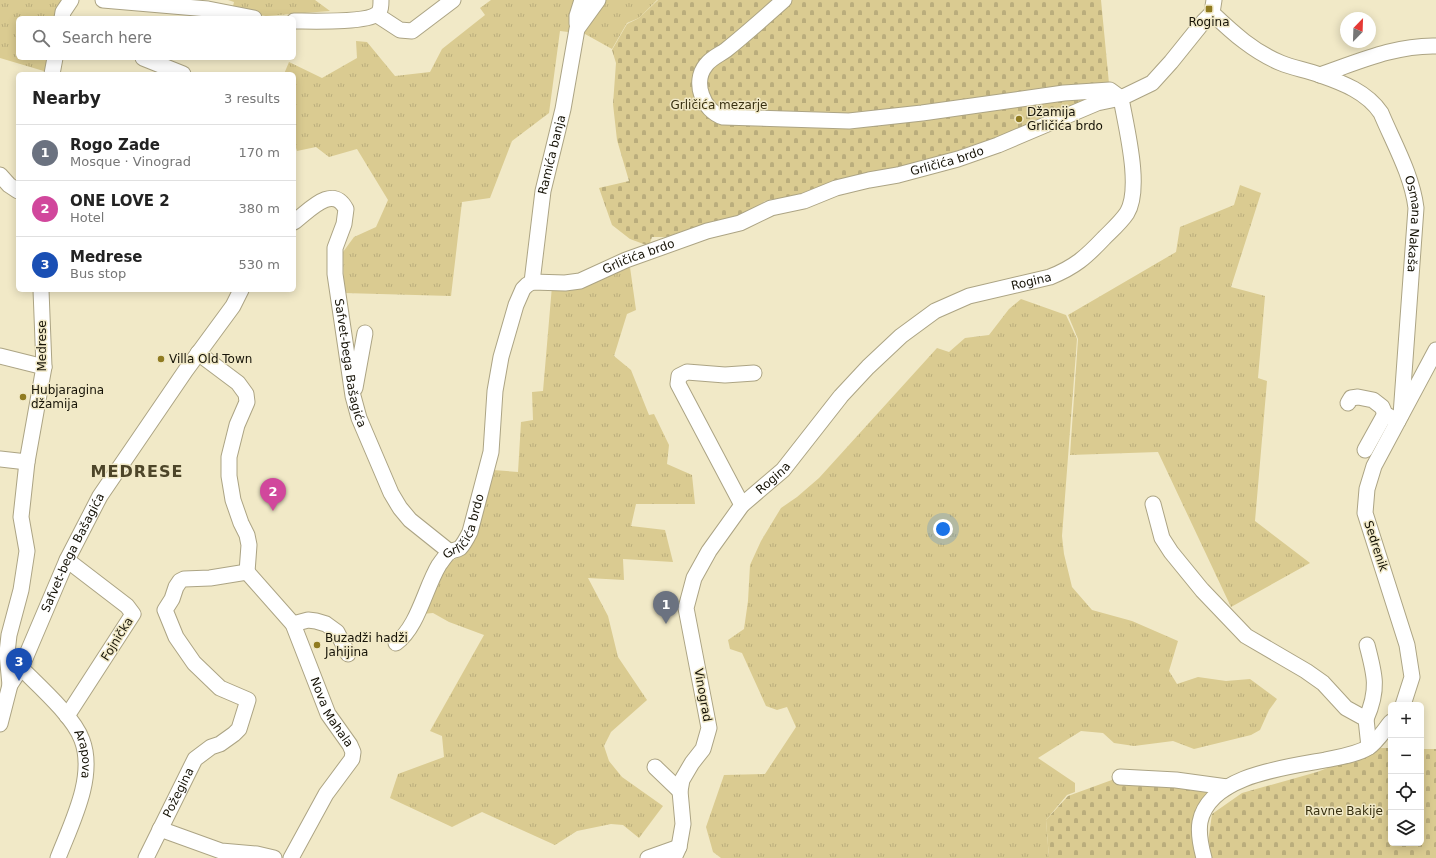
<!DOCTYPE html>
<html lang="en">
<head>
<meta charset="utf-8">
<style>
  :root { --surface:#fff; --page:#f6f6f6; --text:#222; --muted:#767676; --line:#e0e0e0; --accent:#907b21 }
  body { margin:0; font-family:"DejaVu Sans",sans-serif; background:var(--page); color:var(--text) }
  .controls { position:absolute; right:12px; bottom:12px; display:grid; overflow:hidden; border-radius:6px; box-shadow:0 2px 10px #0003 }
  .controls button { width:36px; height:36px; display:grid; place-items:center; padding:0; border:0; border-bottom:1px solid var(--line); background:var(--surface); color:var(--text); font:20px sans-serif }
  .compass { position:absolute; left:1340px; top:12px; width:36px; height:36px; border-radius:50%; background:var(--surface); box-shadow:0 2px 10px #0003; rotate:23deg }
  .you { position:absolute; left:943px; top:529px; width:14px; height:14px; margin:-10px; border:3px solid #fff; border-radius:50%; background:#1a73e8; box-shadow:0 0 0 6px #1a73e833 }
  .badge { display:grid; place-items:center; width:26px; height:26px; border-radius:50%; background:var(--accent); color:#fff; font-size:13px; font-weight:700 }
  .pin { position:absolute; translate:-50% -33px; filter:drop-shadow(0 1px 2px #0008) }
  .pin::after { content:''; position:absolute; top:21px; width:14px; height:12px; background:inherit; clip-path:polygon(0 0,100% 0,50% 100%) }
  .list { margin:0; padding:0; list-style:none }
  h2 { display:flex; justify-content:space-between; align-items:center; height:52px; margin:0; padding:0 16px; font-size:17px }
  h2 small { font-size:13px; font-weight:400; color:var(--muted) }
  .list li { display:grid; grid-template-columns:26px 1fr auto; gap:12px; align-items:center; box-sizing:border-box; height:56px; padding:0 16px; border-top:1px solid var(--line) }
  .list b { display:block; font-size:15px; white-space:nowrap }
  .list p { margin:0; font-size:13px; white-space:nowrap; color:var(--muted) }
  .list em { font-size:13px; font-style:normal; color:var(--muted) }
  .icon { flex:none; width:22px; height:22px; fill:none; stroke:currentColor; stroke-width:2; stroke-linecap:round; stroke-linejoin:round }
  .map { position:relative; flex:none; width:1436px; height:858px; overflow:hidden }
  .search { position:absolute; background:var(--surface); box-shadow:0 2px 10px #0003; left:16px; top:16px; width:280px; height:44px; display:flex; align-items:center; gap:10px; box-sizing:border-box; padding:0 14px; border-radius:6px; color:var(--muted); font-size:15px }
  .panel { position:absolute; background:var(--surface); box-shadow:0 2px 10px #0003; left:16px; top:72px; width:280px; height:220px; border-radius:6px }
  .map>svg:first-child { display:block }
  .grass { fill:url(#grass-tufts) }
  .cemetery { fill:url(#cemetery-stones) }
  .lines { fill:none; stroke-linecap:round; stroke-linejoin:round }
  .minor-casing { stroke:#aca484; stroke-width:17 }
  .minor { stroke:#fff; stroke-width:15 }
  .poi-dot { fill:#907b21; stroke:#f1e9c7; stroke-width:1.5 }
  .labels { text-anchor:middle; stroke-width:3; stroke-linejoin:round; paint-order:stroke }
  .poi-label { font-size:12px; fill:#161307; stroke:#f1e9c7; text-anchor:start }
  .park-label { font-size:12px; fill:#383010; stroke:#f1e9c7 }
  .street-label { font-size:12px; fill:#161307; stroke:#f1e9c7 }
  .district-label { font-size:16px; font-weight:bold; letter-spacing:1px; fill:#4d4529; stroke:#f1e9c7 }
</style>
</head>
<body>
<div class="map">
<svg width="1436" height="858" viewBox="0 0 1436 858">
  <defs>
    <pattern id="grass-tufts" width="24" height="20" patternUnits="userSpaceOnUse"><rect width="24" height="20" fill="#dacb91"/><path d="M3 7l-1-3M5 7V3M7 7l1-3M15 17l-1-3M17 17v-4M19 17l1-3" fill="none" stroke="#baad7c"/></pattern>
    <pattern id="cemetery-stones" width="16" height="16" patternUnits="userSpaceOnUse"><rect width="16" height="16" fill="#dacb91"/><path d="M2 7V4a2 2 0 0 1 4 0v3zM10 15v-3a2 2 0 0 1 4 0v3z" fill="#baad7c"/></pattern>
  </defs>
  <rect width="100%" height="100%" fill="#f1e9c7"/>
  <g class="grass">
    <polygon points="0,0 65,0 56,18 18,18 18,58 49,58 47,72 0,58"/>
    <polygon points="228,0 315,0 330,11 266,16 249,13 233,6 234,2"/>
    <polygon points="491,0 657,0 639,18 627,23 612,49 585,34 560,31 549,113 512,141 490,198 462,202 451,296 344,293 343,252 354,237 376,227 388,200 357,149 329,157 316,147 297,151 294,142 295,119 294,74 284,74 289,62 322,78 357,58 356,41 367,42 395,76 430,72 442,49 485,15 480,8"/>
    <polygon points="1240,185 1261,193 1231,287 1265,296 1258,378 1267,381 1255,521 1310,563 1231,607 1158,452 1070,455 1078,339 1068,315 1176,252 1180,227 1234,205"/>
    <polygon points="629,260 636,310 627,314 614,356 631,370 649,415 654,414 669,445 667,464 692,475 695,504 636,504 631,526 665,530 673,562 623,559 624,580 588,578 608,616 618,657 647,700 611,732 604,746 609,761 622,777 663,806 639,838 623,825 611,824 577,831 555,845 482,812 452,827 390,798 398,774 444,757 442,736 430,731 484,635 449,622 433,613 422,614 439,574 451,561 462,556 493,470 518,472 521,422 533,420 532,392 543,391 552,286"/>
    <polygon points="1021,299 1066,315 1077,339 1062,536 1064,554 1072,587 1092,610 1132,621 1178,641 1169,671 1177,684 1198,677 1226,681 1250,679 1277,699 1269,710 1260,730 1251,735 1194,749 1173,741 1134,746 1114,743 1103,733 1081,731 1038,758 1075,783 1075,792 1067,795 1046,820 1049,858 721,858 713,852 706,827 724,775 765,774 796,727 787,707 777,710 766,706 742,653 730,649 728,640 744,629 748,601 750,565 761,541 781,508 797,497 819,478 937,348 949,352 965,338 989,335 1009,309"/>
  </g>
  <g class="cemetery">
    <polygon points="658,0 1101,0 1110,94 999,139 979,143 913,166 834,181 797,195 765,201 741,217 710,222 666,237 652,237 649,246 630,239 612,225 599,188 629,181 617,140 613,104 616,63 612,50 627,24 639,18"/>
    <polygon points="1380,748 1391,748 1391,843 1421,843 1421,749 1436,749 1436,858 1212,858 1207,849 1212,814 1242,793 1317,772"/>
    <polygon points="1120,777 1227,787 1206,808 1204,858 1049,858 1046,820 1068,796"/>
  </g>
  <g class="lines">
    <defs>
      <g id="minor">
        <polyline points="103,0 208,9 254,18"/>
        <path d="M784,0C765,17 746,34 726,50C719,55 711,58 706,65C692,82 703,111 723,117L849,121L922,113L1064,93L1110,90L1121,98"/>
        <path id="s1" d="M1212,13C1233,33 1254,52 1281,63C1293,68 1307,70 1320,75C1343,83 1367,92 1381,113C1394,144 1412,175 1416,208L1401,415"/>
        <polyline points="377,15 400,30 412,31 453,0"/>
        <polyline points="62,18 63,12 71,0"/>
        <path d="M294,21C310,21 366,23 377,14C381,11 381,5 381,0"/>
        <polyline points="577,24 577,16 582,0"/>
        <polyline points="143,58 183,74"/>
        <polyline points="52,74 55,58"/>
        <path d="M1320,75C1358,62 1395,45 1436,46"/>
        <polyline points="0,175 9,185 18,191"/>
        <path id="s2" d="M294,222C308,212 332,183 346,209L344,224L335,248V274L353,396L359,418L391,493L400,508L410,520L450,552"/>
        <path id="s3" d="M532,282L543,191L563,109L577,29L598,0"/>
        <polyline points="198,353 238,383 246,394 247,402 237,425 229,457 229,476 233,500 241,523 247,535 249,545 247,572"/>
        <polyline points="0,356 44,367"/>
        <polyline points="355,388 365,333"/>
        <polyline points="1348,403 1351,398 1358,397 1373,400 1382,407 1385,414 1398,421"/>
        <polyline points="1365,450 1385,414"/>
        <polyline points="0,459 27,462"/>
        <polyline points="1153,504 1162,538 1171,552 1202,590 1246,636 1306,671 1323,683 1346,708 1366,719 1369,747"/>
        <polyline points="742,505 678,384 679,376 687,372 725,375 754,373"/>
        <polyline points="67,560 127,606 133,614 67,716"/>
        <path id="s4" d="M247,572L293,624L328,714L350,745L353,752L352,759L326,794L291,858"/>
        <polyline points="293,624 308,620 316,621 326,624 337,632 348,654"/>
        <path id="s5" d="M396,643C418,627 425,588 439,565C442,561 447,553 451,551C454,550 457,550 460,548C464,544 467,538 470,532L491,452L495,391L501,357L516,305L523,289L527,285L532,282L565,283L580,281L626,260L707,231L740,223L771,208L804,201L836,188L869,180L898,175L958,159L998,145L1097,103L1121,98"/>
        <path id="s6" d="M21,668C39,686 74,717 82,740C96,777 71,824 58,858"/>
        <polyline points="10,685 7,653 9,635 21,590 27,551 21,517 27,462 44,367 41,290"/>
        <polyline points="1403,705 1412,677 1407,645 1365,513 1367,489 1374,466 1436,350"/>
        <path d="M1366,719C1379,690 1375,675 1367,645"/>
        <path id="s7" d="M0,724L10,685L21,668L67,560L100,496L186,370L233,306L241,290"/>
        <polyline points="655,767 680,791"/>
        <polyline points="1120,777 1176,780 1227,787"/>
        <polyline points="160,829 221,851 257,854 274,858"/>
        <path id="s8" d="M146,858L195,759L211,747L220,744L234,734L239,729L248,700L220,688L194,663L176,637L165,610L172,599L176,587L180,581L184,579L210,578L247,572"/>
        <polyline points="648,858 679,847"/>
        <path id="s9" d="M674,858L679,847L683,824L680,791L682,780L692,763L703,749L709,728L686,608L694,578L709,551L742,505L783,470L841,396L868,367L901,336L935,311L969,296L1050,277C1075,267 1086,257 1104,238C1112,230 1121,222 1127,213C1142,188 1126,127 1121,98L1152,83L1171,62L1204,21L1212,13L1214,0"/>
        <path d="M1204,858C1201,847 1198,833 1200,822C1209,775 1288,767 1325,760C1339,757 1356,755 1369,747C1376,743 1385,729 1391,722"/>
      </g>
    </defs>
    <use href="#minor" class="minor-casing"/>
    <use href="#minor" class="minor"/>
  </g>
  <g class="poi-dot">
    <rect x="1205" y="5" width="8" height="8" rx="2"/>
    <circle cx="1019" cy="119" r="4"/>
    <circle cx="161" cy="359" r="4"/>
    <circle cx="23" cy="397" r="4"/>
    <circle cx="317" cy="645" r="4"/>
  </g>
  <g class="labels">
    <g class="poi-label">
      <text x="1209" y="26" text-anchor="middle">Rogina</text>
      <text x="1027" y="116">Džamija<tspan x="1027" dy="14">Grličića brdo</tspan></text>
      <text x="169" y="363">Villa Old Town</text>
      <text x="31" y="394">Hubjaragina<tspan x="31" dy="14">džamija</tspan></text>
      <text x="325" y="642">Buzadži hadži<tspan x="325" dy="14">Jahijina</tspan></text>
    </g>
    <g class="park-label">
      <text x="719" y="109">Grličića mezarje</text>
      <text x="1344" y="815">Ravne Bakije</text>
    </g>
    <g class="street-label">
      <text dy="4" stroke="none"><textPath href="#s3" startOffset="129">Ramića banja</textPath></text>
      <text dy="4" stroke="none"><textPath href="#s5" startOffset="834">Grličića brdo</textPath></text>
      <text dy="4" stroke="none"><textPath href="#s1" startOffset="317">Osmana Nakaša</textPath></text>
      <text dy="4" stroke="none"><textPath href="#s5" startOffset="510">Grličića brdo</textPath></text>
      <text dy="4" stroke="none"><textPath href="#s9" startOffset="756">Rogina</textPath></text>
      <text transform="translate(42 346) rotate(-90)" y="4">Medrese</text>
      <text dy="4" stroke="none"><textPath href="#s2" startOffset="221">Safvet-bega Bašagića</textPath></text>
      <text dy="4" stroke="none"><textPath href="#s9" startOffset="421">Rogina</textPath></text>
      <text dy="4" stroke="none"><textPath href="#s5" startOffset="138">Grličića brdo</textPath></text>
      <text transform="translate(1376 546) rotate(72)" y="4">Sedrenik</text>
      <text dy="4" stroke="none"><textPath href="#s7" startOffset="187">Safvet-bega Bašagića</textPath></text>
      <text transform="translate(117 639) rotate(-58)" y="4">Fojnička</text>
      <text transform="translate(703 695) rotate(80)" y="4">Vinograd</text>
      <text dy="4" stroke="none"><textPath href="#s4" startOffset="166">Nova Mahala</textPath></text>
      <text dy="4" stroke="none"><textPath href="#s6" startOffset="109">Arapova</textPath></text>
      <text dy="4" stroke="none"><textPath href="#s8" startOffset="73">Požegina</textPath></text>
    </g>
    <g class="district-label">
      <text x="137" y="477">MEDRESE</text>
    </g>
  </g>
</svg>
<div class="controls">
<button>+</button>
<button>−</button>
<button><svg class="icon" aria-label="locate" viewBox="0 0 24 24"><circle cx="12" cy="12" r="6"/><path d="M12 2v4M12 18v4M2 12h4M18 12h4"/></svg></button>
<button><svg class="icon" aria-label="layers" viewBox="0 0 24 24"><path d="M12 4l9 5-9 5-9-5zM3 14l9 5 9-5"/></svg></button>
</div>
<svg class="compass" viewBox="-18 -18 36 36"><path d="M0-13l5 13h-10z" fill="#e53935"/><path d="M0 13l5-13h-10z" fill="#767676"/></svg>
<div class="you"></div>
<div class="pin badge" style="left:666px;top:624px;background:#6b7280">1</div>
<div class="pin badge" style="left:273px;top:511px;background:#d1479c">2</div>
<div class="pin badge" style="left:19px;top:681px;background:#1a4fb4">3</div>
<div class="search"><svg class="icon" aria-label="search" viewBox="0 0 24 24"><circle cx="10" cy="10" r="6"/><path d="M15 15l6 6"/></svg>Search here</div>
<section class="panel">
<h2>Nearby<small>3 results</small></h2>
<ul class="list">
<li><span class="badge" style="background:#6b7280">1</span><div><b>Rogo Zade</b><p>Mosque · Vinograd</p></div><em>170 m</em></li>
<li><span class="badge" style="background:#d1479c">2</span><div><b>ONE LOVE 2</b><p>Hotel</p></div><em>380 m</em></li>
<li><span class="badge" style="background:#1a4fb4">3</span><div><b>Medrese</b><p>Bus stop</p></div><em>530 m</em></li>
</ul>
</section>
</div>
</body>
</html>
